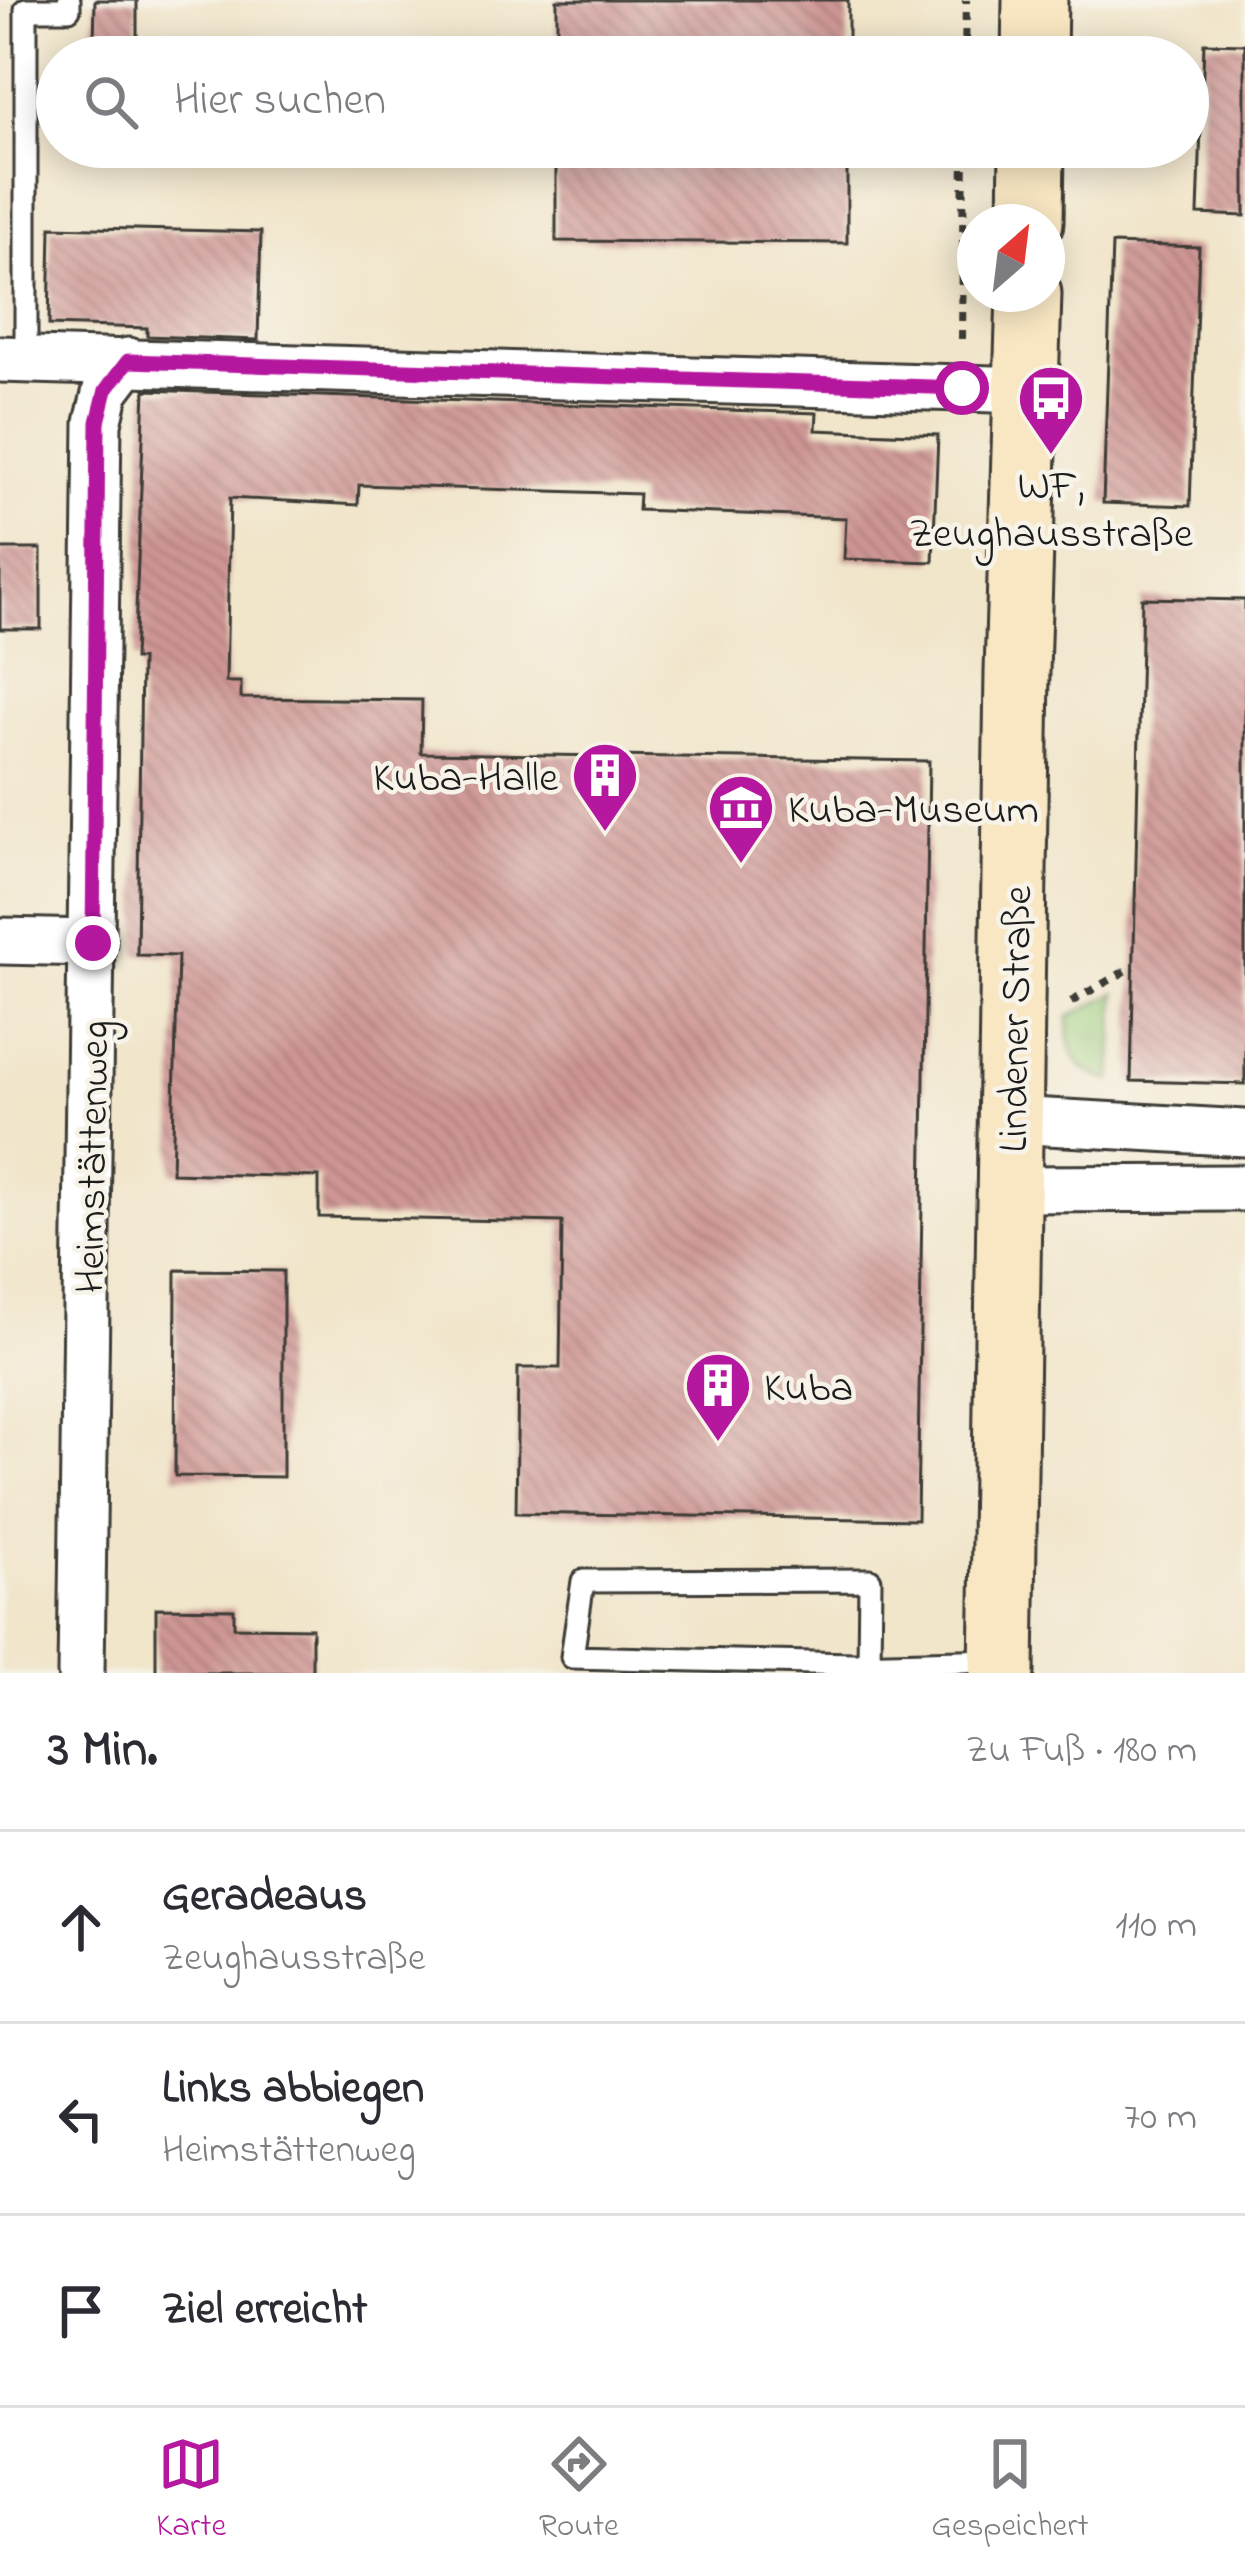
<!DOCTYPE html>
<html lang="de">
<head>
<meta charset="utf-8">
<style>
  :root { --surface:#fff; --page:#f7f7f7; --text:#2b2b33; --muted:#7c7c81; --line:#e1e1e2; --accent:#b5179e }
  body { margin:0; font-family:"Indie Flower",sans-serif; background:var(--page); color:var(--text) }
  .compass { position:absolute; left:957px; top:204px; width:108px; height:108px; border-radius:50%; background:var(--surface); box-shadow:0 6px 30px #0003; rotate:28deg }
  .stop { position:absolute; width:36px; height:36px; margin:-27px; border:9px solid #b5179e; border-radius:50%; background:#fff }
  .stop.end { background:#b5179e; border-color:#fff; box-shadow:0 3px 12px #0008 }
  .list { margin:0; padding:0; list-style:none }
  h2 { display:flex; justify-content:space-between; align-items:center; height:156px; margin:0; padding:0 48px; font-size:51px }
  h2 small { font-size:39px; font-weight:400; color:var(--muted) }
  .list li { display:grid; grid-template-columns:78px 1fr auto; gap:36px; align-items:center; box-sizing:border-box; height:192px; padding:0 48px; border-top:3px solid var(--line) }
  .list b { display:block; font-size:45px; white-space:nowrap }
  .list p { margin:0; font-size:39px; white-space:nowrap; color:var(--muted) }
  .list em { font-size:39px; font-style:normal; color:var(--muted) }
  .icon { flex:none; width:66px; height:66px; fill:none; stroke:currentColor; stroke-width:2; stroke-linecap:round; stroke-linejoin:round }
  .map { position:relative; flex:none; width:1245px; height:1673px; overflow:hidden }
  .search { position:absolute; background:var(--surface); box-shadow:0 6px 30px #0003; left:36px; right:36px; top:36px; height:132px; display:flex; align-items:center; gap:30px; box-sizing:border-box; padding:0 42px; border-radius:66px; color:var(--muted); font-size:45px }
  .sheet { height:732px; background:var(--surface) }
  nav { display:flex; justify-content:space-around; align-items:center; box-sizing:border-box; height:168px; border-top:3px solid var(--line); background:var(--surface); font-size:33px; color:var(--muted) }
  nav a { display:grid; justify-items:center; gap:6px }
  nav .on { color:var(--accent) }
  .map>svg:first-child { display:block }
  .grass { fill:url(#grass-tufts); stroke:#5c744c; stroke-width:3 }
  .building { fill:url(#building-back-hatch) }
  .lines { fill:none; stroke-linecap:round; stroke-linejoin:round }
  .service-casing { stroke:#3c3a36; stroke-width:27 }
  .minor-casing { stroke:#3c3a36; stroke-width:51 }
  .secondary-casing { stroke:#3c3a36; stroke-width:69 }
  .path { stroke:#3c3a36; stroke-width:8; stroke-dasharray:9 9; stroke-linecap:butt }
  .service { stroke:#fff; stroke-width:21 }
  .minor { stroke:#fff; stroke-width:45 }
  .secondary { stroke:#f9e7c3; stroke-width:63 }
  .route { stroke:#b5179e; stroke-width:15 }
  .labels { text-anchor:middle; stroke-width:9; stroke-linejoin:round; paint-order:stroke }
  .poi-label { font-size:42px; fill:#1c1c1c; stroke:#f7f3e8; text-anchor:start }
  .street-label { font-size:42px; fill:#1c1c1c; stroke:#f7f3e8 }
</style>
</head>
<body>
<div class="map">
<svg width="1245" height="1673" viewBox="0 0 1245 1673">
  <defs>
    <pattern id="grass-tufts" width="24" height="20" patternUnits="userSpaceOnUse" patternTransform="scale(3)"><rect width="24" height="20" fill="#9ccd7d"/><path d="M3 7l-1-3M5 7V3M7 7l1-3M15 17l-1-3M17 17v-4M19 17l1-3" fill="none" stroke="#86af6b"/></pattern>
    <pattern id="building-back-hatch" width="6" height="6" patternUnits="userSpaceOnUse" patternTransform="scale(3)"><rect width="6" height="6" fill="#cf9795"/><path d="M-1 5l2 2M0 0l6 6M5-1l2 2" fill="none" stroke="#a77a79"/></pattern>
  </defs>
  <rect width="100%" height="100%" fill="#f7f3e8"/>
  <filter id="ink" filterUnits="userSpaceOnUse"><feTurbulence type="fractalNoise" baseFrequency=".00833" numOctaves="2"/><feDisplacementMap in="SourceGraphic" scale="24" xChannelSelector="R" yChannelSelector="G"/><feConvolveMatrix kernelMatrix="1 2 1 2 8 2 1 2 1" color-interpolation-filters="sRGB"/></filter>
  <filter id="wash" filterUnits="userSpaceOnUse"><feTurbulence type="fractalNoise" baseFrequency=".004" numOctaves="4" result="noise"/><feDisplacementMap in="SourceGraphic" scale="48" xChannelSelector="R" yChannelSelector="G"/><feGaussianBlur stdDeviation="2.7" result="paint"/><feColorMatrix in="noise" values="0 0 0 0 0 0 0 0 0 0 0 0 0 0 0 0 0 1.4 0 .05"/><feComposite in="paint" operator="in"/></filter>
  <g filter="url(#wash)">
    <rect width="100%" height="100%" fill="#f1e5ca"/>
    <path class="grass" d="M1116,993L1112,1081C1077,1073 1066,1052 1069,1017Z"/>
    <g id="blocks">
      <g class="building">
        <polygon points="95,0 137,0 137,45 94,44"/>
        <rect x="557" y="0" width="291" height="57"/>
        <polygon points="1204,43 1245,44 1245,216 1198,214"/>
        <polygon points="556,147 847,147 847,243 556,241"/>
        <polygon points="51,227 261,232 258,340 147,336 147,328 49,325"/>
        <polygon points="1112,244 1199,247 1190,506 1103,503"/>
        <polygon points="145,390 817,413 816,430 938,435 933,562 844,559 846,518 638,510 639,494 359,485 358,505 230,498 226,682 241,682 241,698 422,700 421,753 929,761 917,1520 516,1513 518,1368 560,1368 562,1222 319,1217 319,1177 172,1173 178,956 137,955 141,659 134,659"/>
        <rect x="0" y="549" width="41" height="80"/>
        <polygon points="1142,598 1245,600 1245,1084 1131,1081"/>
        <polygon points="176,1270 283,1271 283,1477 175,1476"/>
        <polygon points="156,1608 234,1609 234,1627 312,1628 312,1673 156,1673"/>
      </g>
    </g>
  </g>
  <g filter="url(#ink)">
    <use href="#blocks" fill-opacity="0" stroke="#3c3a36" stroke-width="3"/>
    <g class="lines">
      <defs>
        <g id="service">
          <polyline points="26,360 26,9 69,9 69,0"/>
          <polyline points="869,1663 870,1580 583,1581 572,1657 853,1664 996,1660"/>
        </g>
        <g id="minor">
          <polyline points="0,359 1027,390"/>
          <polyline points="0,941 93,943"/>
          <polyline points="1012,1120 1245,1133"/>
          <polyline points="1011,1189 1245,1188"/>
          <polyline points="81,1673 98,423 106,390 128,361"/>
        </g>
        <g id="secondary">
          <polyline points="1034,57 1035,0"/>
          <polyline points="1031,222 1032,147"/>
          <polyline points="1002,1673 1017,672 1029,294"/>
        </g>
      </defs>
      <use href="#service" class="service-casing"/>
      <use href="#minor" class="minor-casing"/>
      <use href="#secondary" class="secondary-casing"/>
      <g class="path">
        <polyline points="965,57 966,0"/>
        <polyline points="962,339 964,147"/>
        <polyline points="1071,1002 1134,966"/>
      </g>
      <use href="#service" class="service"/>
      <use href="#minor" class="minor"/>
      <use href="#secondary" class="secondary"/>
    </g>
  </g>
  <g class="lines" filter="url(#ink)">
    <polyline class="route" points="93,943 98,422 106,390 128,361 962,388"/>
  </g>
  <defs>
    <symbol id="bus-pin" viewBox="-11 -11 22 30"><path d="M0 17L-7.5 6A9.5 9.5 0 1 1 7.5 6Z" fill="#b5179e" stroke="#f7f3e8"/><path d="M-5-6H5V4H4V6H2V4H-2V6H-4V4H-5ZM-3.5-4V0h7V-4ZM-3.5 1.2v1.5H-2V1.2ZM2 1.2v1.5H3.5V1.2Z" fill="#fff"/></symbol>
    <symbol id="building-pin" viewBox="-11 -11 22 30"><path d="M0 17L-7.5 6A9.5 9.5 0 1 1 7.5 6Z" fill="#b5179e" stroke="#f7f3e8"/><path d="M-4-6H4V6H1V3H-1V6H-4ZM-2.5-4.3h1.7v1.8h-1.7ZM.8-4.3h1.7v1.8H.8ZM-2.5-1h1.7V.8h-1.7ZM.8-1h1.7V.8H.8Z" fill="#fff"/></symbol>
    <symbol id="museum-pin" viewBox="-11 -11 22 30"><path d="M0 17L-7.5 6A9.5 9.5 0 1 1 7.5 6Z" fill="#b5179e" stroke="#f7f3e8"/><path d="M0-6L6-3V-2H-6V-3ZM-5-1h2V3h-2ZM-1-1h2V3h-2ZM3-1h2V3H3ZM-6 4H6V6H-6Z" fill="#fff"/></symbol>
  </defs>
  <g fill-rule="evenodd">
    <use href="#bus-pin" x="1013" y="360" width="76" height="104"/>
    <use href="#building-pin" x="567" y="737" width="76" height="104"/>
    <use href="#museum-pin" x="703" y="769" width="76" height="104"/>
    <use href="#building-pin" x="680" y="1347" width="76" height="104"/>
  </g>
  <g class="labels">
    <g class="poi-label">
      <text x="1051" y="498" text-anchor="middle">WF,<tspan x="1051" dy="48">Zeughausstraße</tspan></text>
      <text x="558" y="790" text-anchor="end">Kuba-Halle</text>
      <text x="788" y="822">Kuba-Museum</text>
      <text x="764" y="1400">Kuba</text>
    </g>
    <g class="street-label">
      <text transform="translate(1013 1019) rotate(-89)" y="15">Lindener Straße</text>
      <text transform="translate(90 1157) rotate(-89)" y="15">Heimstättenweg</text>
    </g>
  </g>
</svg>
<svg class="compass" viewBox="-18 -18 36 36"><path d="M0-13l5 13h-10z" fill="#e53935"/><path d="M0 13l5-13h-10z" fill="#7c7c81"/></svg>
<div class="stop" style="left:962px;top:388px"></div>
<div class="stop end" style="left:93px;top:943px"></div>
<div class="search"><svg class="icon" aria-label="search" viewBox="0 0 24 24"><circle cx="10" cy="10" r="6"/><path d="M15 15l6 6"/></svg>Hier suchen</div>
</div>
<section class="sheet">
<h2>3 Min.<small>Zu Fuß · 180 m</small></h2>
<ul class="list">
<li><svg class="icon" aria-label="ahead" viewBox="0 0 24 24"><path d="M12 20V5M6 11l6-6 6 6"/></svg><div><b>Geradeaus</b><p>Zeughausstraße</p></div><em>110 m</em></li>
<li><svg class="icon" aria-label="left" viewBox="0 0 24 24"><path d="M17 20v-9H6M10 6l-5 5 5 5"/></svg><div><b>Links abbiegen</b><p>Heimstättenweg</p></div><em>70 m</em></li>
<li><svg class="icon" aria-label="arrive" viewBox="0 0 24 24"><path d="M6 21V4h12l-3 4 3 4H6"/></svg><div><b>Ziel erreicht</b></div></li>
</ul>
</section>
<nav>
<a class="on"><svg class="icon" aria-label="map" viewBox="0 0 24 24"><path d="M3 6l6-2 6 2 6-2v14l-6 2-6-2-6 2zM9 4v14M15 6v14"/></svg>Karte</a>
<a><svg class="icon" aria-label="directions" viewBox="0 0 24 24"><path d="M12 3l9 9-9 9-9-9zM9 14v-3h6M13 9l2 2-2 2"/></svg>Route</a>
<a><svg class="icon" aria-label="saved" viewBox="0 0 24 24"><path d="M7 4h10v16l-5-4-5 4z"/></svg>Gespeichert</a>
</nav>
</body>
</html>
